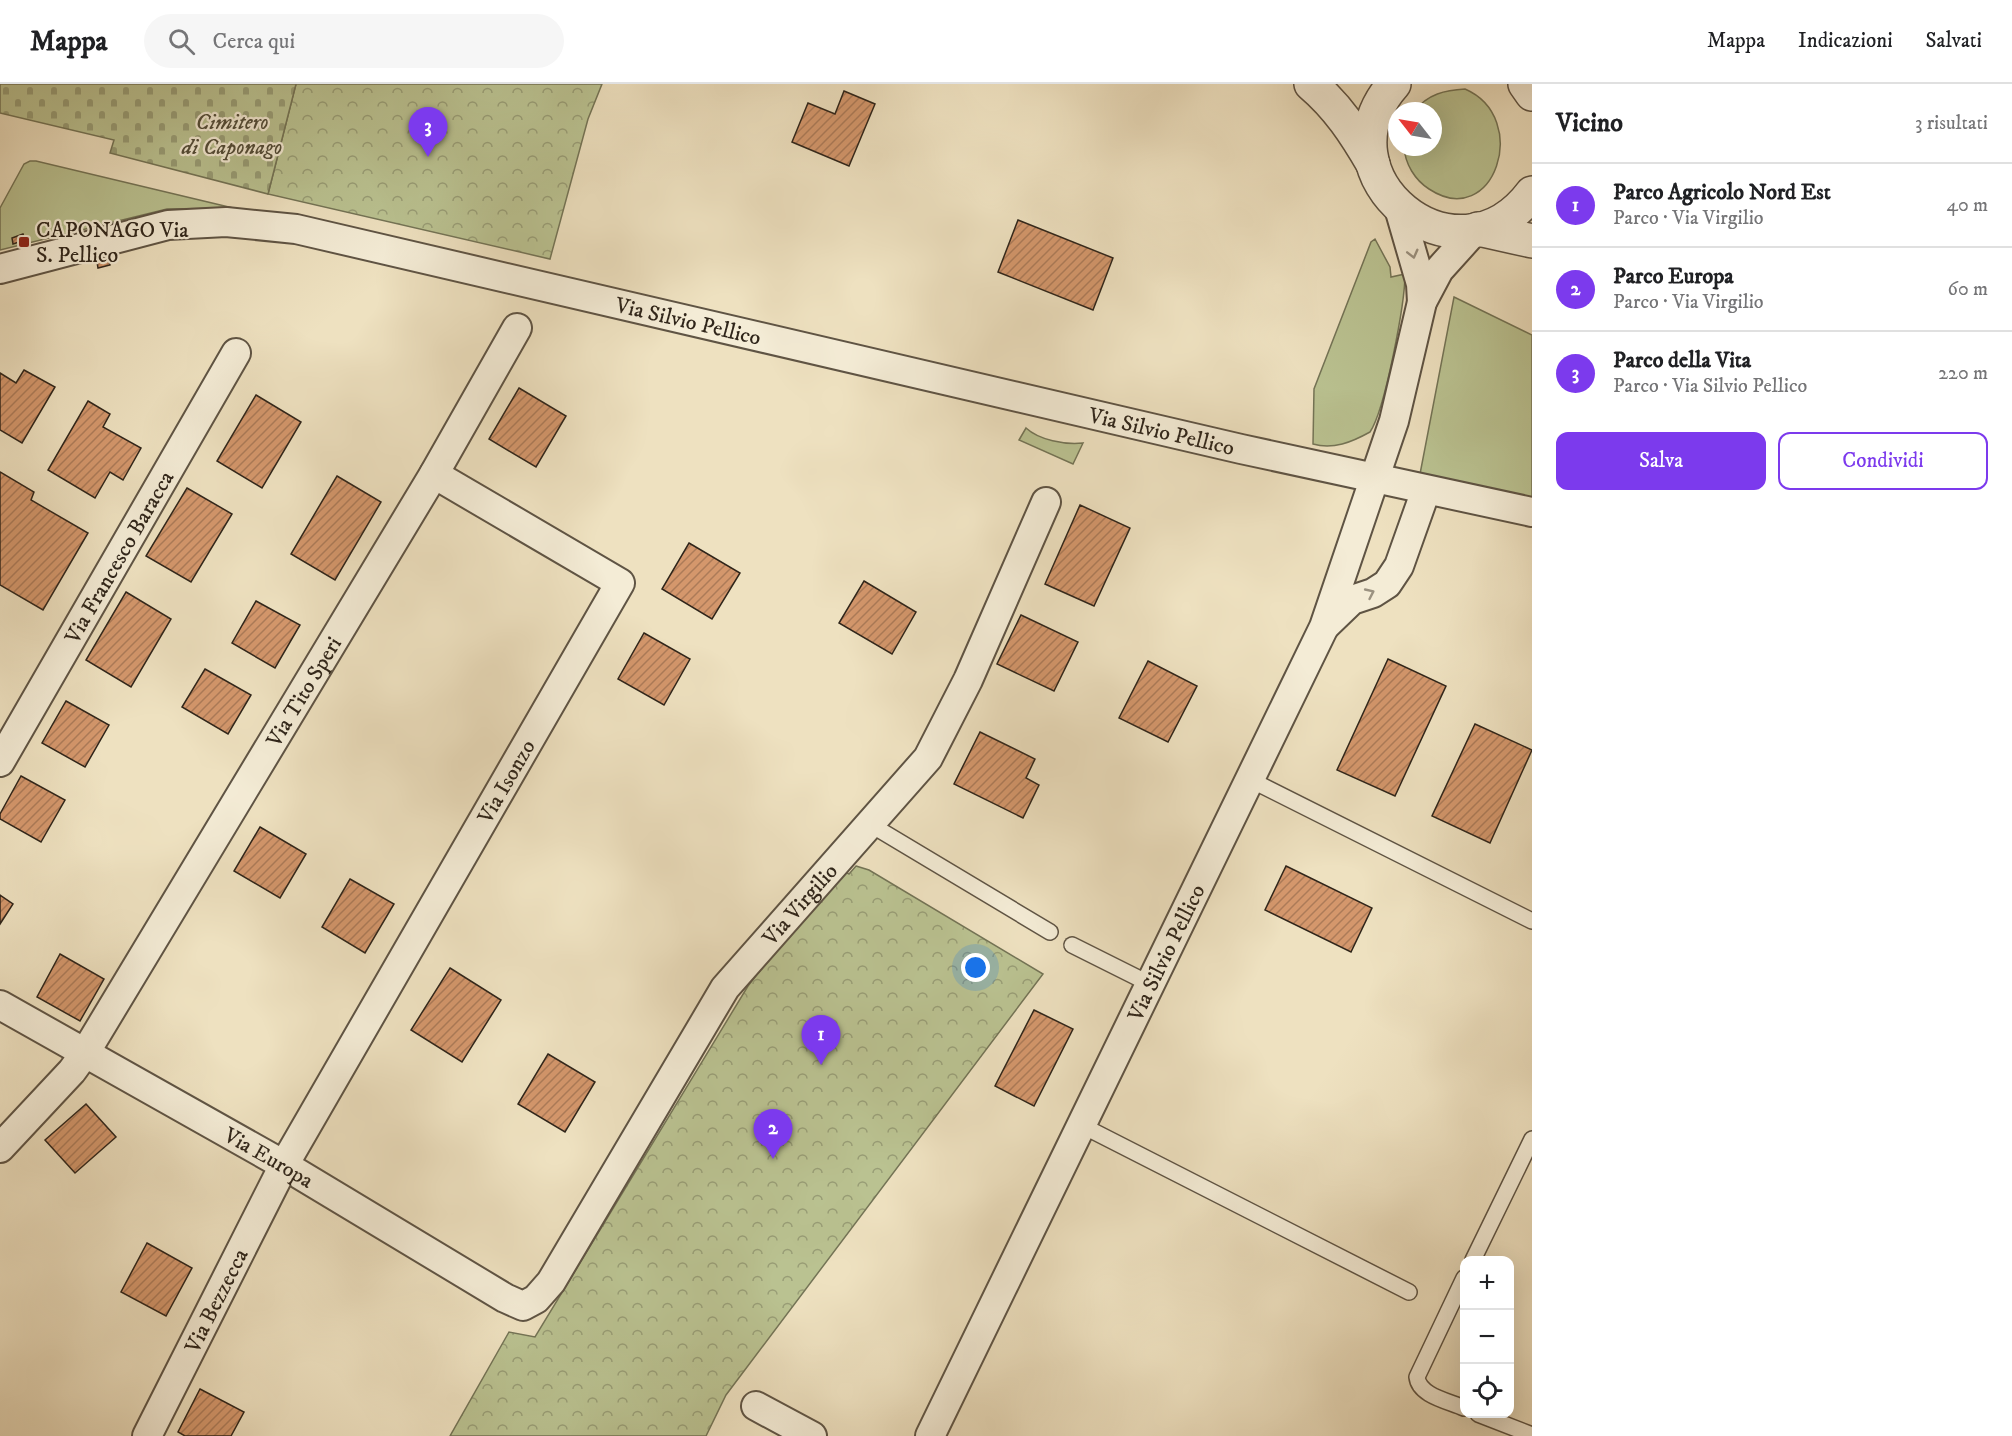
<!DOCTYPE html>
<html lang="it">
<head>
<meta charset="utf-8">
<style>
  :root { --surface:#fff; --page:#f6f6f6; --text:#202124; --muted:#757577; --line:#e0e0e0; --accent:#7c3aed }
  body { margin:0; font-family:"IM FELL DW Pica",serif; background:var(--page); color:var(--text) }
  .controls { position:absolute; right:18px; bottom:18px; display:grid; overflow:hidden; border-radius:12px; box-shadow:0 6px 24px #0002 }
  .controls button { width:54px; height:54px; display:grid; place-items:center; padding:0; border:0; border-bottom:2px solid var(--line); background:var(--surface); color:var(--text); font:30px sans-serif }
  .compass { position:absolute; left:1388px; top:18px; width:54px; height:54px; border-radius:50%; background:var(--surface); box-shadow:0 6px 24px #0002; rotate:301deg }
  .you { position:absolute; left:976px; top:884px; width:21px; height:21px; margin:-15px; border:4px solid #fff; border-radius:50%; background:#1a73e8; box-shadow:0 0 0 9px #1a73e833 }
  .badge { display:grid; place-items:center; width:39px; height:39px; border-radius:50%; background:var(--accent); color:#fff; font-size:20px; font-weight:700 }
  .pin { position:absolute; translate:-50% -50px; filter:drop-shadow(0 2px 3px #0008) }
  .pin::after { content:''; position:absolute; top:32px; width:21px; height:18px; background:inherit; clip-path:polygon(0 0,100% 0,50% 100%) }
  .list { margin:0; padding:0; list-style:none }
  h2 { display:flex; justify-content:space-between; align-items:center; height:78px; margin:0; padding:0 24px; font-size:26px }
  h2 small { font-size:20px; font-weight:400; color:var(--muted) }
  .list li { display:grid; grid-template-columns:39px 1fr auto; gap:18px; align-items:center; box-sizing:border-box; height:84px; padding:0 24px; border-top:2px solid var(--line) }
  .list b { display:block; font-size:22px; white-space:nowrap }
  .list p { margin:0; font-size:20px; white-space:nowrap; color:var(--muted) }
  .list em { font-size:20px; font-style:normal; color:var(--muted) }
  .actions { display:flex; gap:12px; padding:18px 24px }
  .actions a { flex:1; padding:14px 0; border:2px solid var(--accent); border-radius:12px; text-align:center; font-size:21px; color:var(--accent) }
  .actions .main { background:var(--accent); color:#fff }
  .icon { flex:none; width:33px; height:33px; fill:none; stroke:currentColor; stroke-width:2; stroke-linecap:round; stroke-linejoin:round }
  .map { position:relative; flex:none; width:1532px; height:1352px; overflow:hidden }
  header { display:flex; align-items:center; gap:36px; box-sizing:border-box; height:84px; padding:0 30px; background:var(--surface); border-bottom:2px solid var(--line) }
  header strong { font-size:28px }
  nav { display:flex; gap:33px; margin-inline-start:auto; font-size:21px }
  .search { width:420px; height:54px; background:var(--page); display:flex; align-items:center; gap:15px; box-sizing:border-box; padding:0 21px; border-radius:33px; color:var(--muted); font-size:22px }
  main { display:flex }
  aside { flex:1; background:var(--surface) }
  .map>svg:first-child { display:block }
  .green { fill:#bac291; stroke:#747456; stroke-width:1.5 }
  .forest { fill:url(#forest-crowns); stroke:#747456; stroke-width:1.5 }
  .cemetery { fill:url(#cemetery-stones); stroke:#747456; stroke-width:1.5 }
  .building { fill:url(#building-hatch); stroke:#2f251a; stroke-width:1.5 }
  .lines { fill:none; stroke-linecap:round; stroke-linejoin:round }
  .service-casing { stroke:#5f5444; stroke-width:18 }
  .minor-casing { stroke:#5f5444; stroke-width:32 }
  .tertiary-casing { stroke:#5f5444; stroke-width:36 }
  .service { stroke:#f4ecd6; stroke-width:15 }
  .minor { stroke:#f4ecd6; stroke-width:28 }
  .tertiary { stroke:#f4ecd6; stroke-width:33 }
  .oneway { stroke:#9b9281 }
  .poi-dot { fill:#8f2418; stroke:#f4ecd6; stroke-width:2 }
  .labels { text-anchor:middle; stroke-width:4.5; stroke-linejoin:round; paint-order:stroke }
  .park-label { font-size:22px; font-style:italic; fill:#524c38; stroke:#f4ecd6 }
  .poi-label { font-size:22px; fill:#2f251a; stroke:#f4ecd6; text-anchor:start }
  .street-label { font-size:22px; fill:#2f251a; stroke:#f4ecd6 }
</style>
</head>
<body>
<header>
<strong>Mappa</strong>
<div class="search"><svg class="icon" aria-label="search" viewBox="0 0 24 24"><circle cx="10" cy="10" r="6"/><path d="M15 15l6 6"/></svg>Cerca qui</div>
<nav><a>Mappa</a><a>Indicazioni</a><a>Salvati</a></nav>
</header>
<main>
<div class="map">
<svg width="1532" height="1352" viewBox="0 0 1532 1352">
  <defs>
    <pattern id="forest-crowns" width="20" height="18" patternUnits="userSpaceOnUse" patternTransform="scale(1.5)"><rect width="20" height="18" fill="#bac291"/><path d="M2 6a3 3 0 1 1 6 0M12 15a3 3 0 1 1 6 0" fill="none" stroke="#989d76"/></pattern>
    <pattern id="cemetery-stones" width="16" height="16" patternUnits="userSpaceOnUse" patternTransform="scale(1.5)"><rect width="16" height="16" fill="#bac291"/><path d="M2 7V4a2 2 0 0 1 4 0v3zM10 15v-3a2 2 0 0 1 4 0v3z" fill="#989d76"/></pattern>
    <pattern id="building-hatch" width="6" height="6" patternUnits="userSpaceOnUse" patternTransform="scale(1.5)"><rect width="6" height="6" fill="#d4976c"/><path d="M-1 1l2-2M0 6l6-6M5 7l2-2" fill="none" stroke="#ac7b58"/></pattern>
  </defs>
  <rect width="100%" height="100%" fill="#eee1c0"/>
  <filter id="stains"><feTurbulence type="fractalNoise" baseFrequency=".00333" numOctaves="4"/><feColorMatrix values="0 0 0 0 .2 0 0 0 0 .09 0 0 0 0 .02 0 0 0 .5 -.17"/></filter>
  <radialGradient id="worn" r=".72"><stop offset=".6" stop-color="#630" stop-opacity="0"/><stop offset="1" stop-color="#630" stop-opacity=".3"/></radialGradient>
  <g class="green">
    <path d="M1465,5C1532,34 1494,148 1429,105C1415,96 1405,80 1404,63H1433V27H1415C1427,10 1446,6 1465,5Z"/>
    <polygon points="30,77 36,77 233,124 167,125 0,166 0,124 24,80"/>
    <path d="M1375,155L1390,183L1391,193L1405,190C1405,219 1385,326 1370,348C1352,358 1333,366 1313,360L1314,305L1371,158Z"/>
    <polygon points="1454,213 1532,251 1532,414 1420,390"/>
    <path d="M1026,344C1039,356 1065,361 1083,359L1073,380L1019,356Z"/>
  </g>
  <g class="forest">
    <polygon points="296,0 602,0 588,35 550,175 268,110"/>
    <polygon points="856,782 869,786 1043,890 726,1311 706,1352 450,1352 509,1248 535,1253 748,902 839,784 849,790"/>
  </g>
  <polygon class="cemetery" points="0,0 296,0 268,110 110,69 114,56 0,29"/>
  <g class="building">
    <polygon points="844,7 875,20 849,82 792,58 808,19 835,30"/>
    <polygon points="1018,136 1113,174 1093,226 998,188"/>
    <polygon points="23,150 25,156 13,160 12,154"/>
    <polygon points="109,175 110,181 98,184 97,178"/>
    <polygon points="24,286 55,303 22,359 0,346 0,289 16,299"/>
    <polygon points="519,304 566,332 536,383 489,355"/>
    <polygon points="256,311 301,338 262,404 217,377"/>
    <polygon points="88,317 110,330 103,343 141,364 123,396 110,388 95,414 48,386"/>
    <polygon points="0,388 34,408 31,416 88,449 43,526 0,501"/>
    <polygon points="337,392 381,418 335,496 291,470"/>
    <polygon points="187,404 232,430 191,498 146,472"/>
    <polygon points="1080,421 1130,444 1094,522 1045,500"/>
    <polygon points="689,459 740,489 712,535 662,505"/>
    <polygon points="864,497 916,528 892,570 839,539"/>
    <polygon points="126,508 171,535 131,603 86,576"/>
    <polygon points="256,517 300,541 275,584 232,559"/>
    <polygon points="1021,531 1078,558 1054,607 997,580"/>
    <polygon points="644,549 690,575 664,621 618,595"/>
    <polygon points="1388,575 1446,602 1395,712 1337,686"/>
    <polygon points="1148,577 1197,602 1168,658 1119,634"/>
    <polygon points="205,585 251,611 228,650 182,623"/>
    <polygon points="66,617 109,641 85,683 42,659"/>
    <polygon points="1475,640 1532,666 1490,759 1432,732"/>
    <polygon points="980,648 1035,675 1026,694 1039,701 1023,734 954,700"/>
    <polygon points="21,692 65,716 41,758 0,735 0,730"/>
    <polygon points="260,743 306,770 280,814 234,787"/>
    <polygon points="1286,782 1372,824 1351,868 1265,826"/>
    <polygon points="350,795 394,820 365,869 322,843"/>
    <polygon points="0,811 13,820 0,840"/>
    <polygon points="60,870 104,895 80,937 37,913"/>
    <polygon points="450,884 501,916 462,978 411,946"/>
    <polygon points="1034,926 1073,945 1034,1022 995,1002"/>
    <polygon points="548,970 595,998 565,1048 518,1020"/>
    <polygon points="86,1020 116,1053 75,1089 45,1056"/>
    <polygon points="147,1159 192,1184 166,1232 121,1208"/>
    <polygon points="200,1305 244,1328 231,1352 185,1352 178,1348"/>
  </g>
  <g class="lines">
    <defs>
      <g id="service">
        <polyline points="1249,695 1532,837"/>
        <polyline points="868,739 1050,848"/>
        <polyline points="1072,861 1150,900"/>
        <polyline points="1081,1041 1409,1208"/>
        <polyline points="1473,1176 1532,1055"/>
        <path d="M1464,1194L1417,1293C1419,1312 1449,1317 1464,1324"/>
        <polyline points="1478,1330 1532,1351"/>
      </g>
      <g id="minor">
        <polyline points="1399,124 1421,200 1422,218"/>
        <path id="s1" d="M0,185L168,141L226,138L296,145L1241,365L1532,428"/>
        <polyline points="1325,542 1352,516 1373,509 1387,500 1399,482 1426,406"/>
        <path id="s2" d="M0,678L236,269"/>
        <path id="s3" d="M0,921L284,1081L505,1214L523,1222L536,1215L551,1198L725,904L928,674L968,596L1046,418"/>
        <path id="s4" d="M0,1064L72,987L85,969L434,390L517,244"/>
        <polyline points="756,1322 812,1352"/>
        <path id="s5" d="M147,1352L284,1081L620,499L434,390"/>
        <path id="s6" d="M930,1352L1324,543L1394,337L1422,218L1439,186L1475,146"/>
      </g>
      <g id="tertiary">
        <path d="M1311,0C1338,23 1355,49 1373,80"/>
        <path d="M1394,0C1313,91 1456,210 1532,109"/>
        <polyline points="1525,0 1532,10"/>
        <polyline points="1478,145 1532,157"/>
      </g>
    </defs>
    <use href="#service" class="service-casing"/>
    <use href="#minor" class="minor-casing"/>
    <use href="#tertiary" class="tertiary-casing"/>
    <use href="#service" class="service"/>
    <use href="#minor" class="minor"/>
    <use href="#tertiary" class="tertiary"/>
  </g>
  <defs><path id="oneway-chevron" d="M-2-3.5L2.5 0L-2 3.5" fill="none" stroke-width="1.6" stroke-linecap="round" stroke-linejoin="round" transform="scale(1.5)"/></defs>
  <g class="oneway">
    <use href="#oneway-chevron" transform="translate(1413 170) rotate(76)"/>
    <use href="#oneway-chevron" transform="translate(1370 509) rotate(-25)"/>
  </g>
  <rect class="poi-dot" x="18" y="152" width="12" height="12" rx="3"/>
  <g class="labels">
    <g class="park-label">
      <text x="232" y="45">Cimitero<tspan x="232" dy="25">di Caponago</tspan></text>
    </g>
    <g class="poi-label">
      <text x="36" y="153">CAPONAGO Via<tspan x="36" dy="25">S. Pellico</tspan></text>
    </g>
    <g class="street-label">
      <text dy="8" stroke="none"><textPath href="#s1" startOffset="705">Via Silvio Pellico</textPath></text>
      <text dy="8" stroke="none"><textPath href="#s1" startOffset="1191">Via Silvio Pellico</textPath></text>
      <text dy="8" stroke="none"><textPath href="#s2" startOffset="237">Via Francesco Baracca</textPath></text>
      <text dy="8" stroke="none"><textPath href="#s4" startOffset="550">Via Tito Speri</textPath></text>
      <text dy="8" stroke="none"><textPath href="#s5" startOffset="747">Via Isonzo</textPath></text>
      <text dy="8" stroke="none"><textPath href="#s3" startOffset="1095">Via Virgilio</textPath></text>
      <text dy="8" stroke="none"><textPath href="#s6" startOffset="538">Via Silvio Pellico</textPath></text>
      <text dy="8" stroke="none"><textPath href="#s3" startOffset="309">Via Europa</textPath></text>
      <text dy="8" stroke="none"><textPath href="#s5" startOffset="152">Via Bezzecca</textPath></text>
    </g>
  </g>
  <rect width="100%" height="100%" filter="url(#stains)"/>
  <rect width="100%" height="100%" fill="url(#worn)"/>
</svg>
<div class="controls">
<button>+</button>
<button>−</button>
<button><svg class="icon" aria-label="locate" viewBox="0 0 24 24"><circle cx="12" cy="12" r="6"/><path d="M12 2v4M12 18v4M2 12h4M18 12h4"/></svg></button>
</div>
<svg class="compass" viewBox="-18 -18 36 36"><path d="M0-13l5 13h-10z" fill="#e53935"/><path d="M0 13l5-13h-10z" fill="#757577"/></svg>
<div class="you"></div>
<div class="pin badge" style="left:821px;top:981px">1</div>
<div class="pin badge" style="left:773px;top:1075px">2</div>
<div class="pin badge" style="left:428px;top:73px">3</div>
</div>
<aside>
<h2>Vicino<small>3 risultati</small></h2>
<ul class="list">
<li><span class="badge">1</span><div><b>Parco Agricolo Nord Est</b><p>Parco · Via Virgilio</p></div><em>40 m</em></li>
<li><span class="badge">2</span><div><b>Parco Europa</b><p>Parco · Via Virgilio</p></div><em>60 m</em></li>
<li><span class="badge">3</span><div><b>Parco della Vita</b><p>Parco · Via Silvio Pellico</p></div><em>220 m</em></li>
</ul>
<div class="actions"><a class="main">Salva</a><a>Condividi</a></div>
</aside>
</main>
</body>
</html>
